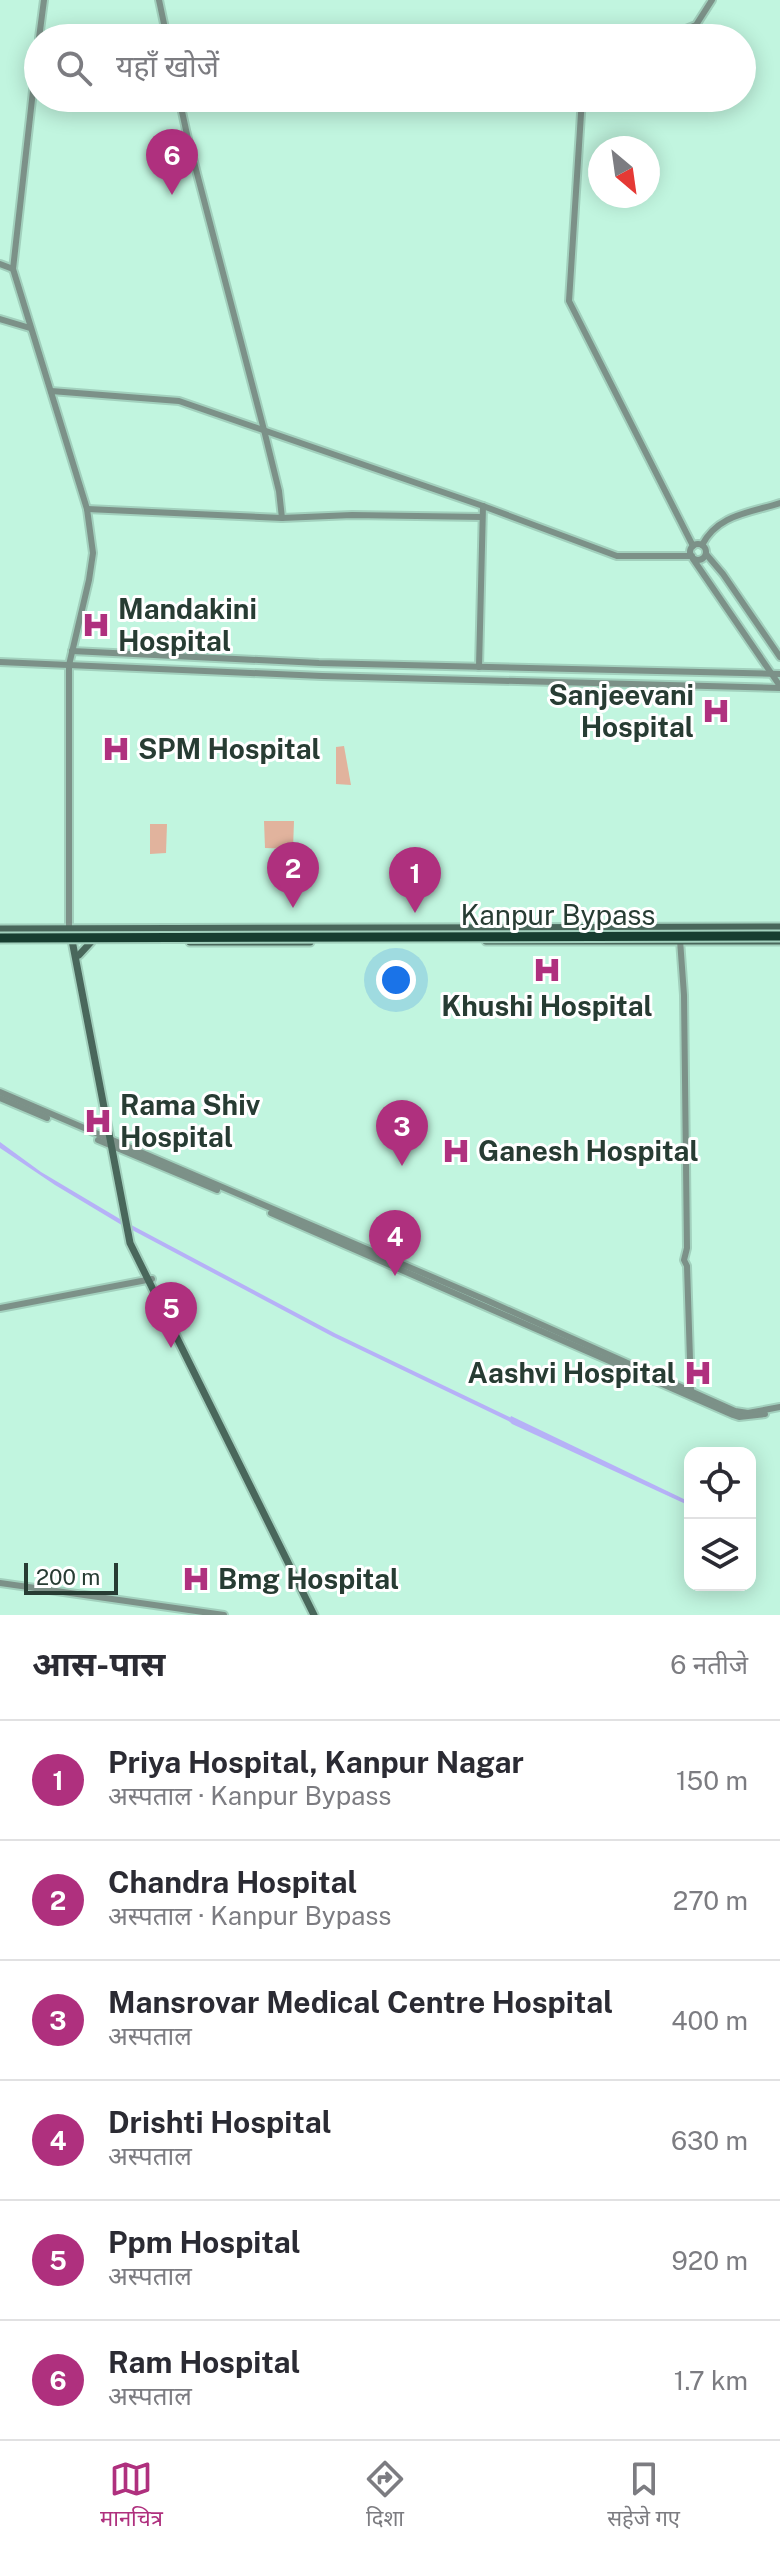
<!DOCTYPE html>
<html lang="hi">
<head>
<meta charset="utf-8">
<style>
  :root { --surface:#fff; --page:#f2f2f3; --text:#2b2b33; --muted:#7c7c81; --line:#e1e1e2; --accent:#af307e }
  body { margin:0; font-family:"Public Sans","Noto Sans Devanagari",sans-serif; background:var(--page); color:var(--text) }
  .controls { position:absolute; right:24px; bottom:24px; display:grid; overflow:hidden; border-radius:16px; box-shadow:0 4px 20px #0003 }
  .controls button { width:72px; height:72px; display:grid; place-items:center; padding:0; border:0; border-bottom:2px solid var(--line); background:var(--surface); color:var(--text); font:40px sans-serif }
  .compass { position:absolute; left:588px; top:136px; width:72px; height:72px; border-radius:50%; background:var(--surface); box-shadow:0 4px 20px #0003; rotate:151deg }
  .scale { position:absolute; left:24px; bottom:20px; width:94px; box-sizing:border-box; padding-left:8px; border:4px solid #273c33; border-top:0; font-size:22px; line-height:28px; white-space:nowrap; color:#273c33; -webkit-text-stroke:6px #fff; paint-order:stroke }
  .you { position:absolute; left:396px; top:980px; width:28px; height:28px; margin:-20px; border:6px solid #fff; border-radius:50%; background:#1a73e8; box-shadow:0 0 0 12px #1a73e833 }
  .badge { display:grid; place-items:center; width:52px; height:52px; border-radius:50%; background:var(--accent); color:#fff; font-size:26px; font-weight:700 }
  .pin { position:absolute; translate:-50% -66px; filter:drop-shadow(0 2px 4px #0008) }
  .pin::after { content:''; position:absolute; top:42px; width:28px; height:24px; background:inherit; clip-path:polygon(0 0,100% 0,50% 100%) }
  .list { margin:0; padding:0; list-style:none }
  h2 { display:flex; justify-content:space-between; align-items:center; height:104px; margin:0; padding:0 32px; font-size:34px }
  h2 small { font-size:26px; font-weight:400; color:var(--muted) }
  .list li { display:grid; grid-template-columns:52px 1fr auto; gap:24px; align-items:center; box-sizing:border-box; height:120px; padding:0 32px; border-top:2px solid var(--line) }
  .list b { display:block; font-size:30px; white-space:nowrap }
  .list p { margin:0; font-size:26px; white-space:nowrap; color:var(--muted) }
  .list em { font-size:26px; font-style:normal; color:var(--muted) }
  .icon { flex:none; width:44px; height:44px; fill:none; stroke:currentColor; stroke-width:2; stroke-linecap:round; stroke-linejoin:round }
  .map { position:relative; flex:none; width:780px; height:1615px; overflow:hidden }
  .search { position:absolute; background:var(--surface); box-shadow:0 4px 20px #0003; left:24px; right:24px; top:24px; height:88px; display:flex; align-items:center; gap:20px; box-sizing:border-box; padding:0 28px; border-radius:44px; color:var(--muted); font-size:30px }
  .sheet { height:824px; background:var(--surface) }
  nav { display:flex; justify-content:space-around; align-items:center; box-sizing:border-box; height:112px; border-top:2px solid var(--line); background:var(--surface); font-size:22px; color:var(--muted) }
  nav a { display:grid; justify-items:center; gap:4px }
  nav .on { color:var(--accent) }
  .map>svg:first-child { display:block }
  .green { fill:#e1b39d }
  .water { fill:#b6b1f7 }
  .lines { fill:none; stroke-linecap:round; stroke-linejoin:round }
  .canal { stroke:#b6b1f7; stroke-width:4 }
  .tertiary-casing { stroke:#a2d0bd; stroke-width:10 }
  .secondary-casing { stroke:#a2d0bd; stroke-width:11 }
  .tertiary { stroke:#7c9188; stroke-width:6 }
  .secondary { stroke:#49675b; stroke-width:7 }
  .trunk-bridge-casing { stroke:#a2d0bd; stroke-width:13; stroke-linecap:butt }
  .trunk-bridge { stroke:#173d30; stroke-width:9 }
  .labels { text-anchor:middle; stroke-width:6; stroke-linejoin:round; paint-order:stroke }
  .poi-label { font-size:28px; font-weight:bold; fill:#273c33; stroke:#fff; text-anchor:start }
  .street-label { font-size:28px; fill:#273c33; stroke:#fff }
</style>
</head>
<body>
<div class="map">
<svg width="780" height="1615" viewBox="0 0 780 1615">
  <rect width="100%" height="100%" fill="#c1f5df"/>
  <g class="green">
    <polygon points="344,746 351,785 336,784 336,747"/>
    <polygon points="264,821 294,821 293,849 265,848"/>
    <polygon points="150,824 167,824 166,853 150,854"/>
  </g>
  <g class="water">
    <polygon points="0,1142 41,1172 125,1222 125,1227 55,1185 0,1148"/>
    <polygon points="511,1416 690,1502 690,1506 512,1424 509,1421"/>
  </g>
  <g class="lines">
    <polyline class="canal" points="127,1225 334,1335 511,1420"/>
    <defs>
      <g id="tertiary">
        <polyline points="159,0 167,38"/>
        <polyline points="39,38 44,0"/>
        <polyline points="664,38 696,25 712,0"/>
        <polyline points="38,46 13,269 87,509 93,553 89,580 69,665 69,929"/>
        <polyline points="179,98 188,139 264,430 279,491 282,518"/>
        <polyline points="582,98 569,301 693,546"/>
        <polyline points="0,264 13,269"/>
        <polyline points="0,319 30,328"/>
        <polyline points="51,391 179,401 483,506 617,556 692,556"/>
        <polyline points="87,509 282,518 352,515 481,517"/>
        <circle cx="698" cy="552" r="8"/>
        <path d="M702,545C718,514 750,513 780,503"/>
        <polyline points="706,554 723,574 780,657"/>
        <polyline points="693,559 780,686"/>
        <polyline points="72,651 319,663 780,674"/>
        <polyline points="0,662 322,676 780,688"/>
        <polyline points="479,667 483,506"/>
        <polyline points="680,940 684,995 687,1248 684,1260 687,1266 691,1391"/>
        <polyline points="0,1092 486,1300 735,1411 748,1413 780,1407"/>
        <polyline points="0,1098 47,1118"/>
        <polyline points="98,1140 217,1190"/>
        <polyline points="271,1213 733,1415 739,1417 765,1414"/>
        <polyline points="0,1308 152,1279"/>
        <polyline points="0,1583 224,1615"/>
      </g>
      <g id="secondary">
        <polyline points="0,929 780,927"/>
        <polyline points="71,935 130,1243 314,1615"/>
        <polyline points="486,941 780,941"/>
        <polyline points="190,942 310,942"/>
        <polyline points="79,955 91,942"/>
      </g>
    </defs>
    <use href="#tertiary" class="tertiary-casing"/>
    <use href="#secondary" class="secondary-casing"/>
    <use href="#tertiary" class="tertiary"/>
    <use href="#secondary" class="secondary"/>
    <defs>
      <polyline id="trunk-bridge" points="0,938 780,936"/>
    </defs>
    <use href="#trunk-bridge" class="trunk-bridge-casing"/>
    <use href="#trunk-bridge" class="trunk-bridge"/>
  </g>
  <defs>
    <symbol id="hospital-bare" viewBox="-9 -9 18 18"><path d="M-5-5h3v3.5h4V-5h3V5h-3V1.5h-4V5h-3Z" fill="#af307e" stroke="#fff" stroke-width="2.5" paint-order="stroke"/></symbol>
  </defs>
  <g fill-rule="evenodd">
    <use href="#hospital-bare" x="76" y="605" width="40" height="40"/>
    <use href="#hospital-bare" x="696" y="691" width="40" height="40"/>
    <use href="#hospital-bare" x="96" y="729" width="40" height="40"/>
    <use href="#hospital-bare" x="527" y="950" width="40" height="40"/>
    <use href="#hospital-bare" x="78" y="1101" width="40" height="40"/>
    <use href="#hospital-bare" x="436" y="1131" width="40" height="40"/>
    <use href="#hospital-bare" x="678" y="1353" width="40" height="40"/>
    <use href="#hospital-bare" x="176" y="1559" width="40" height="40"/>
  </g>
  <g class="labels">
    <g class="poi-label">
      <text x="118" y="619">Mandakini<tspan x="118" dy="32">Hospital</tspan></text>
      <text x="694" y="705" text-anchor="end">Sanjeevani<tspan x="694" dy="32">Hospital</tspan></text>
      <text x="138" y="759">SPM Hospital</text>
      <text x="547" y="1016" text-anchor="middle">Khushi Hospital</text>
      <text x="120" y="1115">Rama Shiv<tspan x="120" dy="32">Hospital</tspan></text>
      <text x="478" y="1161">Ganesh Hospital</text>
      <text x="676" y="1383" text-anchor="end">Aashvi Hospital</text>
      <text x="218" y="1589">Bmg Hospital</text>
    </g>
    <g class="street-label">
      <text x="558" y="925">Kanpur Bypass</text>
    </g>
  </g>
</svg>
<div class="controls">
<button><svg class="icon" aria-label="locate" viewBox="0 0 24 24"><circle cx="12" cy="12" r="6"/><path d="M12 2v4M12 18v4M2 12h4M18 12h4"/></svg></button>
<button><svg class="icon" aria-label="layers" viewBox="0 0 24 24"><path d="M12 4l9 5-9 5-9-5zM3 14l9 5 9-5"/></svg></button>
</div>
<svg class="compass" viewBox="-18 -18 36 36"><path d="M0-13l5 13h-10z" fill="#e53935"/><path d="M0 13l5-13h-10z" fill="#7c7c81"/></svg>
<div class="scale">200 m</div>
<div class="you"></div>
<div class="pin badge" style="left:415px;top:913px">1</div>
<div class="pin badge" style="left:293px;top:908px">2</div>
<div class="pin badge" style="left:402px;top:1166px">3</div>
<div class="pin badge" style="left:395px;top:1276px">4</div>
<div class="pin badge" style="left:171px;top:1348px">5</div>
<div class="pin badge" style="left:172px;top:195px">6</div>
<div class="search"><svg class="icon" aria-label="search" viewBox="0 0 24 24"><circle cx="10" cy="10" r="6"/><path d="M15 15l6 6"/></svg>यहाँ खोजें</div>
</div>
<section class="sheet">
<h2>आस-पास<small>6 नतीजे</small></h2>
<ul class="list">
<li><span class="badge">1</span><div><b>Priya Hospital, Kanpur Nagar</b><p>अस्पताल · Kanpur Bypass</p></div><em>150 m</em></li>
<li><span class="badge">2</span><div><b>Chandra Hospital</b><p>अस्पताल · Kanpur Bypass</p></div><em>270 m</em></li>
<li><span class="badge">3</span><div><b>Mansrovar Medical Centre Hospital</b><p>अस्पताल</p></div><em>400 m</em></li>
<li><span class="badge">4</span><div><b>Drishti Hospital</b><p>अस्पताल</p></div><em>630 m</em></li>
<li><span class="badge">5</span><div><b>Ppm Hospital</b><p>अस्पताल</p></div><em>920 m</em></li>
<li><span class="badge">6</span><div><b>Ram Hospital</b><p>अस्पताल</p></div><em>1.7 km</em></li>
</ul>
</section>
<nav>
<a class="on"><svg class="icon" aria-label="map" viewBox="0 0 24 24"><path d="M3 6l6-2 6 2 6-2v14l-6 2-6-2-6 2zM9 4v14M15 6v14"/></svg>मानचित्र</a>
<a><svg class="icon" aria-label="directions" viewBox="0 0 24 24"><path d="M12 3l9 9-9 9-9-9zM9 14v-3h6M13 9l2 2-2 2"/></svg>दिशा</a>
<a><svg class="icon" aria-label="saved" viewBox="0 0 24 24"><path d="M7 4h10v16l-5-4-5 4z"/></svg>सहेजे गए</a>
</nav>
</body>
</html>
